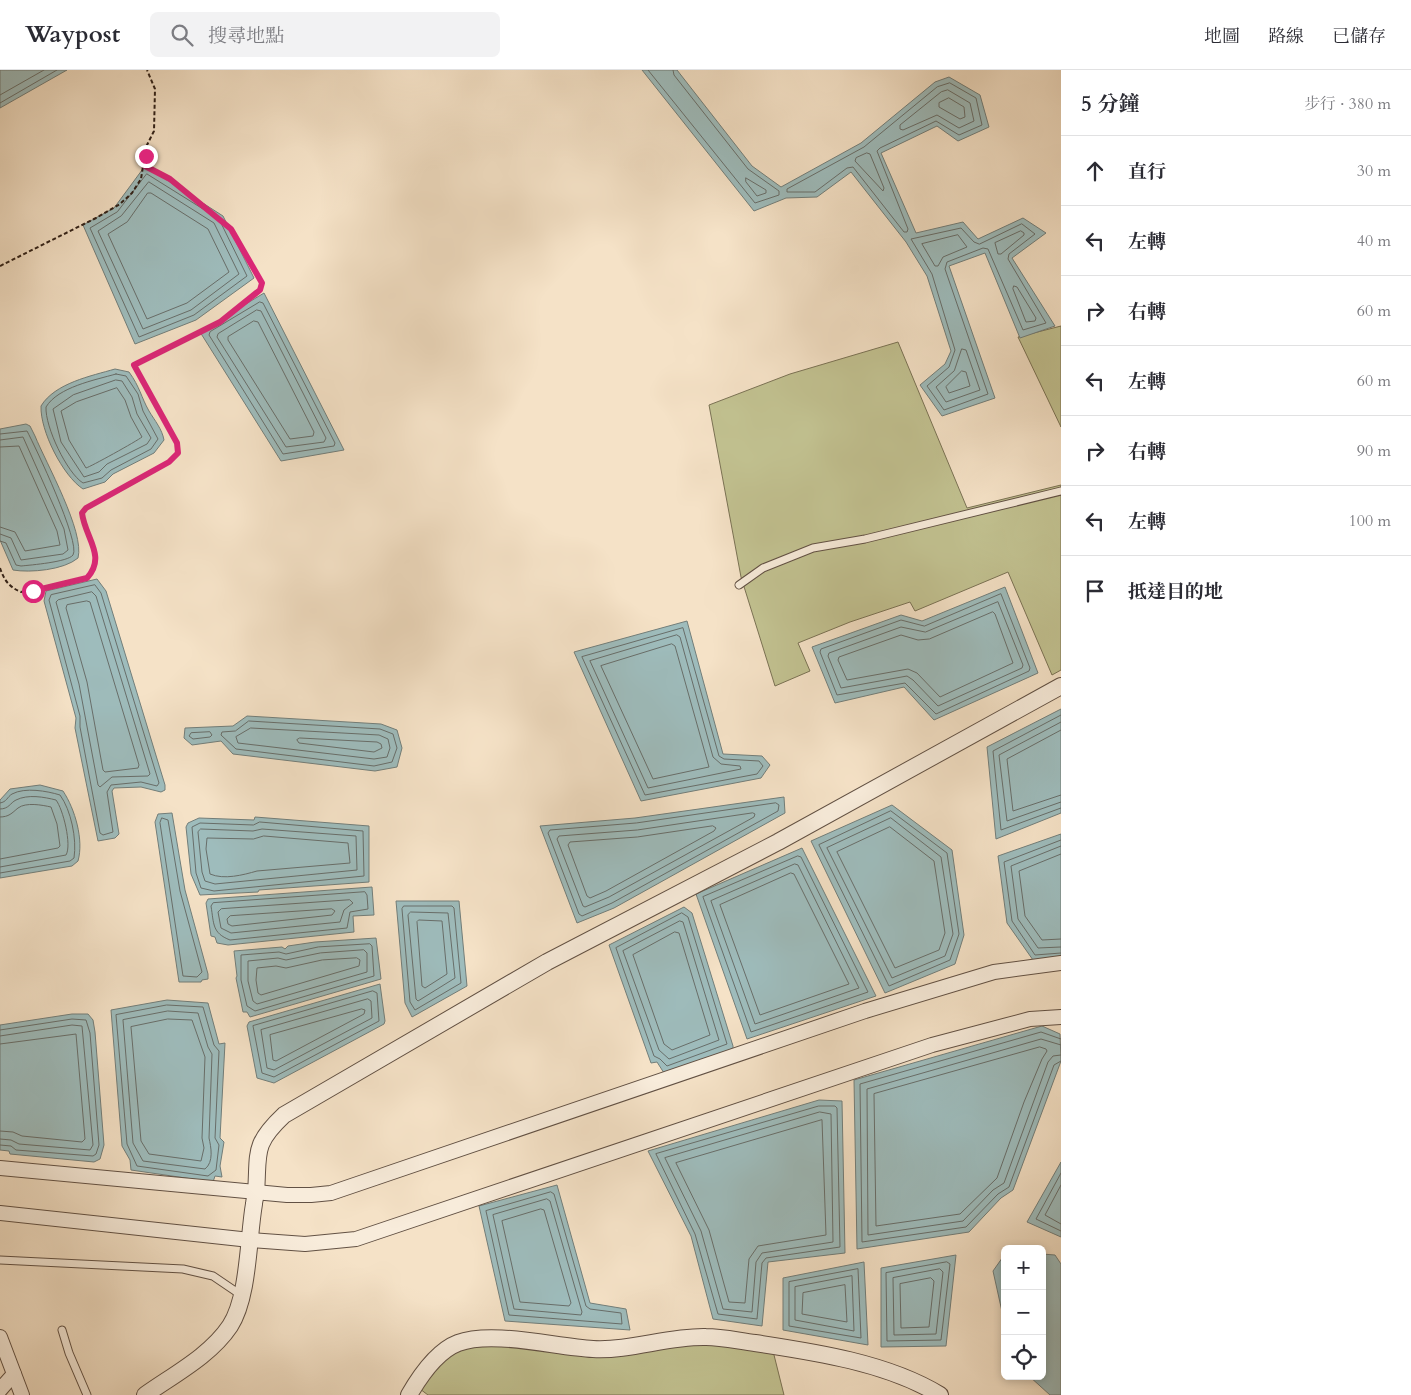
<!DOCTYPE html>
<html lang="zh-TW">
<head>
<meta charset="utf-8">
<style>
  :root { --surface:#fff; --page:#f2f2f3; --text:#2b2b33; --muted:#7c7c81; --line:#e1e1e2 }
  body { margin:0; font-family:Cardo,"Noto Serif TC",serif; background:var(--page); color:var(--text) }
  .controls { position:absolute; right:15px; bottom:15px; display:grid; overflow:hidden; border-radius:8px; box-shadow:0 2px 8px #0003 }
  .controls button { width:45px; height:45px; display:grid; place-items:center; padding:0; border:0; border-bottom:1px solid var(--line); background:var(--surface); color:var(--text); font:25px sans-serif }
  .stop { position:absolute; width:15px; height:15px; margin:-11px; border:4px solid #db2777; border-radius:50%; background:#fff }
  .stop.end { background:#db2777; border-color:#fff; box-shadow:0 1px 5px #0008 }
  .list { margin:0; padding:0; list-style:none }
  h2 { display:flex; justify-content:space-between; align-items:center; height:65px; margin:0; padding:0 20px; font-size:21px }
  h2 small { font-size:16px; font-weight:400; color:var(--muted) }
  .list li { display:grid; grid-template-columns:32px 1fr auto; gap:15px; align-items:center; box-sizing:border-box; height:70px; padding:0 20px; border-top:1px solid var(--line) }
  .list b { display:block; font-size:19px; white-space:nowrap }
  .list em { font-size:16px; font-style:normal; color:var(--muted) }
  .icon { flex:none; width:28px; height:28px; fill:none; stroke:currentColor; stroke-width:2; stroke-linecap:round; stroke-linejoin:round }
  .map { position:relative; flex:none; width:1061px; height:1325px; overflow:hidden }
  header { display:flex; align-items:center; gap:30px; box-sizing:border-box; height:70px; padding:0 25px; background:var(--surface); border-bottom:1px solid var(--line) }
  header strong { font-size:24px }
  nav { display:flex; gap:28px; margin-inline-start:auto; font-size:18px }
  .search { width:350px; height:45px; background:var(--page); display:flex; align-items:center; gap:12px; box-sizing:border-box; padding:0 18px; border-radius:8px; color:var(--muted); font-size:19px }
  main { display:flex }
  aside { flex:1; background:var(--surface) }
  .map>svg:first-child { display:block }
  .green { fill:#c2c291; stroke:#7a7254 }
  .water { fill:#9ebcbc; stroke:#727e7a }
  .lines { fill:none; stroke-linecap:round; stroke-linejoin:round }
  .shore { stroke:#686e6a; stroke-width:1 }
  .service-casing { stroke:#625144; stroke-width:9 }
  .minor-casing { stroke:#625144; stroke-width:16 }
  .tertiary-casing { stroke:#625144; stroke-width:18 }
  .path { stroke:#312118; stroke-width:2; stroke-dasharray:4 2.5; stroke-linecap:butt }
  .service { stroke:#f8ecdb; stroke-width:7 }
  .minor { stroke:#f8ecdb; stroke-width:14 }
  .tertiary { stroke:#f8ecdb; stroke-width:16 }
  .route { stroke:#db2777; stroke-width:6 }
</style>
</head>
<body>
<header>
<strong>Waypost</strong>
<div class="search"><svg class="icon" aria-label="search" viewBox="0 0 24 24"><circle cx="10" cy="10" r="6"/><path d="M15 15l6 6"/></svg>搜尋地點</div>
<nav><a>地圖</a><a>路線</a><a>已儲存</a></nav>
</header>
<main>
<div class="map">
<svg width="1061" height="1325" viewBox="0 0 1061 1325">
  <rect width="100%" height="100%" fill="#f5e2c7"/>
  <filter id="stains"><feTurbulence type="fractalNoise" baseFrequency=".004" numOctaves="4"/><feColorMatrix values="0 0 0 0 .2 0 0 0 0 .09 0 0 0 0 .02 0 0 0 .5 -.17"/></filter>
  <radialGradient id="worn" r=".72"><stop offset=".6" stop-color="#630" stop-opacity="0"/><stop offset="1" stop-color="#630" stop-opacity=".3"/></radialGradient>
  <g class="green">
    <polygon points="1061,256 1061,357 1018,267"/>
    <polygon points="898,272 967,438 1061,415 1061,600 1052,605 1008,502 915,541 910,532 850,552 798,573 810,601 775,616 741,507 709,335 790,304"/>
    <polygon points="719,1272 773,1281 784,1325 428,1325 420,1319 434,1296 463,1277"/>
  </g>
  <g class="water">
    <polygon points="0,0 67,0 0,38"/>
    <polygon points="642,0 677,0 752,96 781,117 861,73 935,12 949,7 980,25 989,57 958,71 937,56 881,83 916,163 963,152 978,169 1023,148 1046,163 1012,188 1055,256 1020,268 985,183 949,196 995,328 942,346 920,315 945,294 951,281 927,206 906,172 851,102 817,127 786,128 754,141"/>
    <polygon points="145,96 223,146 254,208 196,250 135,274 83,155 114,138"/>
    <polygon points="264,223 344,380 281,391 200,262"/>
    <path d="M115,299L129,302C140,317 141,327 149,341C155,351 162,359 164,370L154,383L113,404L105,412L83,419C63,406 40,361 41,336C55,313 91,306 115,299Z"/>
    <path d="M26,354L30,356L35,366C46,393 85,462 78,488C64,500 30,503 13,500L0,470V359Z"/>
    <polygon points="97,509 106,521 165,715 165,720 161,722 141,717 114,718 112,721 119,764 115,768 98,771 75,658 76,648 44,531 46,521"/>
    <polygon points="1005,517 1038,603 934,650 904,617 835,633 812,577 901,545 922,551"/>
    <polygon points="687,551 723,684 762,686 770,695 761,708 641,731 574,582"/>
    <polygon points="1061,639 1061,743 996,769 987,677"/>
    <polygon points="247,646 381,654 397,660 402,678 397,697 375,701 233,684 221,671 192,675 184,668 185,658 233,656"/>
    <path d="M40,715L63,721C75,739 84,770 78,791L72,796L0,808V730L10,719Z"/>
    <polygon points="784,727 785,743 614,838 577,853 540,756 635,748"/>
    <polygon points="892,735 952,780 964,865 955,894 885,923 811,771"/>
    <polygon points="172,743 185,820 208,904 208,909 202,910 201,912 179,912 155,752 158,744"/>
    <polygon points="255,747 369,756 369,812 259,820 258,822 200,825 191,804 186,757 188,753 199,748 254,750"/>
    <polygon points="1061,764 1061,888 1033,890 1007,853 998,786"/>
    <polygon points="802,778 876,926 747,969 696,824"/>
    <polygon points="372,817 374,845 353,846 354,862 228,875 217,873 215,867 211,866 206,833 208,829"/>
    <polygon points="396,831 459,831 467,916 412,947 405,933"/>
    <polygon points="684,837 692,843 733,976 733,985 725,982 664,1003 657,992 651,993 609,875"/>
    <polygon points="376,868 381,909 250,947 247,942 243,942 236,908 237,906 234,881 282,877 285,879 288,876 315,872"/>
    <polygon points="380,914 385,951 384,954 274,1013 257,1008 247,956 249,952"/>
    <polygon points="167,930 208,933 219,974 225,973 220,1068 224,1072 220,1096 222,1107 215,1106 213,1112 131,1100 130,1090 122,1076 111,940"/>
    <polygon points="72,944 88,944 93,950 95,962 104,1075 100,1089 94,1092 10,1084 9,1081 0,1080 0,955"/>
    <polygon points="1042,956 1060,964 1061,991 1013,1120 1001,1128 969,1162 857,1179 854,1010"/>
    <polygon points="819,1030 842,1031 845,1183 768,1192 762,1256 713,1249 691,1166 648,1081"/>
    <polygon points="1061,1092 1061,1167 1027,1152"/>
    <polygon points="557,1115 590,1233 626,1239 630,1260 505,1251 479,1136"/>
    <polygon points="1005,1184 1005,1255 993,1201"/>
    <polygon points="1042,1184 1055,1185 1061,1194 1061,1325 1050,1325 1029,1306 1042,1306"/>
    <polygon points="956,1185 946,1276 881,1277 881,1198"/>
    <polygon points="864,1192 868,1275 783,1260 783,1208"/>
  </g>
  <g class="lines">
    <g class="shore">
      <polyline points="648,0 755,133 779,125 779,121 748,99 674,5 673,0"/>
      <polygon points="950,13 976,28 982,55 959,65 936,51 880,78 877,81 908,159 907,162 904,162 853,97 847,98 815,122 787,122 787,119 864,77 937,17"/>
      <polygon points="948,20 970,33 974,51 959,58 937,45 903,60 900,59 900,55 941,22"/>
      <polyline points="0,25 44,0"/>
      <polygon points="949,28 964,37 965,47 960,49 939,37 939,33"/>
      <polyline points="0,33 57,0"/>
      <polygon points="867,83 870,84 884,118 883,121 855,91 856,88"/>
      <polygon points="147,104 219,149 247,206 194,245 139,267 90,158 117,142"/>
      <polygon points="746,108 766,120 766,123 757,126 746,112"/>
      <polygon points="149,112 214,153 239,204 191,240 143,259 98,161 121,146"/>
      <polygon points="148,123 151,123 208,159 229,202 187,233 147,249 108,164 127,152"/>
      <polygon points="1022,154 1035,164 1009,184 1008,189 1046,253 1023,260 988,179 983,178 947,192 945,199 988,324 944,340 927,316 949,297 955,280 932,204 911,169 961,158 974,172 979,174"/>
      <polygon points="1021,161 1024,163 1024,165 1001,184 998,184 995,173"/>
      <polygon points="958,165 967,177 943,187 938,196 935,196 922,174"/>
      <polygon points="1014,216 1017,217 1036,248 1035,251 1026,252 1013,219"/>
      <polygon points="260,232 263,233 335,373 334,376 283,384 209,265 210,262"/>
      <polygon points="257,240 261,241 326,368 324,372 286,377 217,267 218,264"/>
      <polygon points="254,251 258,252 314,362 313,366 290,369 228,270 228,267"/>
      <polygon points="962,279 966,280 980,320 946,332 936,317 954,301"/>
      <polygon points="962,301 966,302 970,316 949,323 946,317"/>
      <path d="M116,304L126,306L138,324L143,341L158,369L151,379L111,400L102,408L83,413C67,403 45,357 46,337C58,317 95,310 116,304Z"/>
      <polygon points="116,310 122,311 132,327 137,344 151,368 147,374 107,394 99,402 84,407 61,372 53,339 73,325"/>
      <path d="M117,318L125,330L131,347L142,367C137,371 90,397 86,398L69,370L61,341L76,332Z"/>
      <path d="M0,364L27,361C35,376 81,473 73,485C68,492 31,495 21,496L16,495L6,473L0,471"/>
      <polyline points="0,370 23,367 64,459 68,480 63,484 21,490 11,468 0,464"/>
      <polyline points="0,377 19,376 57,461 60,475 25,481 15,462 0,457"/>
      <polygon points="95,515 101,523 159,713 157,716 141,712 111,715 107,722 113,762 103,765 100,763 80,657 80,646 49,530 51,525"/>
      <polygon points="92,522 96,526 150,704 148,706 112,707 100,717 98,715 79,614 56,532 58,530"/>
      <polygon points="1001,524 1030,598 1029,601 936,644 905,613 837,625 820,582 821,579 901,550 924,556"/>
      <polygon points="87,531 90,532 139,695 138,698 105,702 103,700 87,612 66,538 67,535"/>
      <polygon points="998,532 1023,595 1022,598 938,636 913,610 907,606 841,618 828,586 829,583 901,557 925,562"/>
      <polygon points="993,542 995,544 1013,593 940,627 917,603 908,599 847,610 838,590 839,587 901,565 918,570 929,569"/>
      <polygon points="683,558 719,686 724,689 759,691 763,696 757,704 645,725 582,587"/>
      <polygon points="677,565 680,567 713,687 721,694 740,696 741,699 648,718 590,591"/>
      <polygon points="672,574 675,576 709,697 653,709 601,596"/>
      <polyline points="1061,645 993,681 1001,760 1061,738"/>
      <polygon points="249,651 380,659 393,664 397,678 392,692 374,696 236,679 221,665 222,662 235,661"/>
      <polyline points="1061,652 999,685 1007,751 1061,732"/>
      <polygon points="251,658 379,665 388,669 390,678 387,687 374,689 238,673 236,667"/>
      <polyline points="1061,660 1007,689 1013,741 1061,725"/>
      <polygon points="210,662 212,665 210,667 193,669 189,666 191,663"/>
      <polygon points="300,668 377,672 381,674 382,678 374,682 299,673 297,670"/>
      <path d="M0,733C7,732 7,727 12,724C25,717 47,721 60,725C71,740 77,769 74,788L70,791L0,803"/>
      <polygon points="776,733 779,735 778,741 612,833 582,846 579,844 548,763 550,760 636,753"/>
      <path d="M0,739C9,739 10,733 16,730C28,724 44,727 56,730C63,739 72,775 66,785L0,797"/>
      <polygon points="891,741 947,783 959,864 950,890 889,916 819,775"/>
      <polygon points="753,743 755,744 754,747 609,827 585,837 583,836 557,769 559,766 637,760"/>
      <path d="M0,747C9,747 12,743 18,738C26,732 42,735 51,737L57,754L60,776L58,778L0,789"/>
      <polygon points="162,748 168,750 180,821 202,902 197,907 183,906 160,753"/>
      <polygon points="891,748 941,787 953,864 945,886 892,908 827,778"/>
      <polygon points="260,752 363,761 364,806 214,821 201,818 196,803 192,757 200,753 253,755"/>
      <polygon points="713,756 716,758 714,761 606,821 590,828 587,826 568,775 570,772 637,767"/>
      <polygon points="890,757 934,791 945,863 939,880 895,898 837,782"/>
      <polygon points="201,759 253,761 262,759 356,766 357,800 215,814 205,811 202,802 198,762"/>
      <path d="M264,766L348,773L350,793L257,801C243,805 224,810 210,804L206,779L207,768L253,769Z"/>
      <polyline points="1061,770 1004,792 1012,851 1035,885 1061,883"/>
      <polyline points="1061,776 1011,796 1018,849 1038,878 1061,877"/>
      <polyline points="1061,784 1019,801 1025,846 1042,870 1061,869"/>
      <polygon points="798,786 801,787 868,922 751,962 703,827"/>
      <polygon points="795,794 798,795 859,918 755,954 711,831"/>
      <polygon points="791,803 794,804 849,914 760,945 720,835"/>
      <path d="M365,822L367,825L368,839L350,842L347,858L230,870C212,863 214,854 211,836L213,833Z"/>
      <polygon points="350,830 353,833 344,840 340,852 231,863 221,858 218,842 221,839"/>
      <polygon points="404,836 452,836 454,838 461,913 415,940 410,932 402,839"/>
      <polygon points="332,839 335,841 332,845 232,856 228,854 227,849 230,846"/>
      <polygon points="411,842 448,843 455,908 418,931 416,929 408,845"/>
      <polygon points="682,843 688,847 727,974 667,996 660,989 654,986 616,878"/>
      <polygon points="419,850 442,851 447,904 425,918 422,916 417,852"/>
      <polygon points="680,851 683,852 719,970 669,989 659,980 623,881"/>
      <polygon points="675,862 679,863 710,965 672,980 664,974 633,885"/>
      <polygon points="370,874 372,876 374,906 255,941 247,936 241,910 241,885 279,882 286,884 318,877"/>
      <polygon points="364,880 367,883 367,902 257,934 253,931 248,911 248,891 278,888 286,890 320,883"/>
      <polygon points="357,888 360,890 359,896 261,925 258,923 256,910 257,898 276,896 286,898 322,890"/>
      <polygon points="373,921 377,923 379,951 274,1007 262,1003 253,956"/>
      <polygon points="368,929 371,931 372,948 274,1000 267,998 261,960"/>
      <polygon points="167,935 203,937 214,975 219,981 215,1068 219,1075 216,1100 208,1106 137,1096 127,1074 116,945"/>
      <polygon points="362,939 365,940 364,944 276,991 273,990 270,965"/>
      <path d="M168,941L198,943L208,977L212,984L209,1068C211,1077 214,1092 205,1099L143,1091L133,1073L123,950Z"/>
      <polygon points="168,949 192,950 205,987 202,1068 204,1078 201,1091 149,1084 141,1071 131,957"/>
      <polyline points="0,960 72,949 86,950 90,963 99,1075 96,1084 93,1086 16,1080 11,1076 0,1075"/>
      <polyline points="0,966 72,955 82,956 93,1075 90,1080 19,1074 11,1070 0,1069"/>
      <polyline points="1061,969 1041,962 860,1014 862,1172 966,1157 998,1124 1009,1117 1054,995 1061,991"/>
      <polyline points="0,974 76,964 85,1069 82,1072 22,1066 13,1062 0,1061"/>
      <polyline points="1061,975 1041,969 867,1019 868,1165 963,1151 993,1120 1004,1113 1048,992 1053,986 1061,985"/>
      <polygon points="1040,977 1046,979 1047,981 1042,989 1024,1032 997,1108 960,1144 876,1156 874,1024"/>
      <polygon points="819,1036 835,1036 837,1038 840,1177 766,1188 762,1193 757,1249 718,1244 695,1164 656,1084"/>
      <polygon points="820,1042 831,1044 833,1172 762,1183 756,1192 752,1242 723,1239 701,1161 665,1088"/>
      <polygon points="822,1050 826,1165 758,1176 749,1189 745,1233 729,1232 709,1160 676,1093"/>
      <polyline points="1061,1103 1036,1149 1061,1161"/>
      <polyline points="1061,1115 1045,1145 1061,1154"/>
      <polygon points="551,1122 554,1124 586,1236 590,1239 621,1243 622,1254 509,1245 486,1141"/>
      <polygon points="547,1129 550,1131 582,1242 581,1245 514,1239 493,1145"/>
      <polygon points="541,1139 544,1140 571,1233 569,1236 520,1232 502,1151"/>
      <polygon points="947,1192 950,1194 941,1270 887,1271 886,1203"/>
      <polygon points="858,1199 861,1268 789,1256 789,1212"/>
      <polygon points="940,1199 943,1202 936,1264 894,1265 893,1208"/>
      <polygon points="852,1206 854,1261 795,1250 795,1217"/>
      <polygon points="931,1208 934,1211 929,1257 901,1258 900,1214"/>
      <polygon points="845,1215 847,1252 802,1244 803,1223"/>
    </g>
    <defs>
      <g id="service">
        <polyline points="739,515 763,498 813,478 865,469 1061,421"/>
        <polyline points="0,1190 183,1199 213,1206 241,1225"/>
        <polyline points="62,1260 69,1283 87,1325"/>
      </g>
      <g id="minor">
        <polyline points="0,1098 287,1125 311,1125 331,1123 865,941 994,902 1061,893"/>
        <polyline points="0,1143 250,1170 305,1174 356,1169 932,975 1030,949 1061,947"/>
        <polyline points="0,1267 22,1325"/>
        <polyline points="0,1320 14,1304"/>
      </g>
      <g id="tertiary">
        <path d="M145,1325C173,1305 210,1286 230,1256C249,1227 248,1168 254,1134C254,1130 256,1126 256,1123C259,1083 252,1075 284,1045L547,892L778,772L1061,616"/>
        <path d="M409,1325C420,1306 437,1281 458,1273C492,1260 555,1277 593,1279C631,1281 668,1266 706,1267C722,1267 739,1271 755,1273C815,1282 888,1293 940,1325"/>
      </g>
    </defs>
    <use href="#service" class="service-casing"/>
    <use href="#minor" class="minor-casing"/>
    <use href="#tertiary" class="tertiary-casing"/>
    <g class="path">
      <polyline points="0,196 96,148 120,134 132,123 141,109 146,77 154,61 155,19 147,0"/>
      <path d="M0,498C4,510 9,517 21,522L87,508C106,486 85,467 82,443L86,438L169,392L178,383L177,373L134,295L220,252L260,220L262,213L231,159L170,109L145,96"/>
    </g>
    <use href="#service" class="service"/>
    <use href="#minor" class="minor"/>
    <use href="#tertiary" class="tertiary"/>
  </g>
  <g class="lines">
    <path class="route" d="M33,521L87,508C107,486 85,468 82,443L86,438L169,392L178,383L177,373L134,295L220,252L260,220L262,213L231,159L170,109L145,96L146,86"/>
  </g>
  <rect width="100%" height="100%" filter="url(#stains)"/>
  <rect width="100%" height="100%" fill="url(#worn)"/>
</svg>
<div class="controls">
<button>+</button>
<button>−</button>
<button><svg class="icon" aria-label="locate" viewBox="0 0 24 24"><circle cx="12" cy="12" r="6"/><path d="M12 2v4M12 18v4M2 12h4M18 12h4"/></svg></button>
</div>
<div class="stop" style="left:33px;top:521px"></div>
<div class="stop end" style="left:146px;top:86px"></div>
</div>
<aside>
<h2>5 分鐘<small>步行 · 380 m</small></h2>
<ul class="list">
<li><svg class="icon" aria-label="ahead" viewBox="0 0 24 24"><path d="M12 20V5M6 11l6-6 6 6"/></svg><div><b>直行</b></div><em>30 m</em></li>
<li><svg class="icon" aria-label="left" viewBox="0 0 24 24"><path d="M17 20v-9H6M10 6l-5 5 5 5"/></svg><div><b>左轉</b></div><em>40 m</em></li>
<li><svg class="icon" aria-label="right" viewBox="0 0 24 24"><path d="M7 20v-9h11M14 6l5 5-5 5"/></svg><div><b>右轉</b></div><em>60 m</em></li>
<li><svg class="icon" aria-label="left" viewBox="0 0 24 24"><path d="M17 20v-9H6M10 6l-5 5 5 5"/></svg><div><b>左轉</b></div><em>60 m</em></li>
<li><svg class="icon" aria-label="right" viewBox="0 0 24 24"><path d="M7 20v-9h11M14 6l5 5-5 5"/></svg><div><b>右轉</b></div><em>90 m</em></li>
<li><svg class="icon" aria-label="left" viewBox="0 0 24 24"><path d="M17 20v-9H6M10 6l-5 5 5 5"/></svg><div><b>左轉</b></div><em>100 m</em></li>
<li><svg class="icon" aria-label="arrive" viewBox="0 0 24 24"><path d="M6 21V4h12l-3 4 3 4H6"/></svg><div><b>抵達目的地</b></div></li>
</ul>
</aside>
</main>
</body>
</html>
